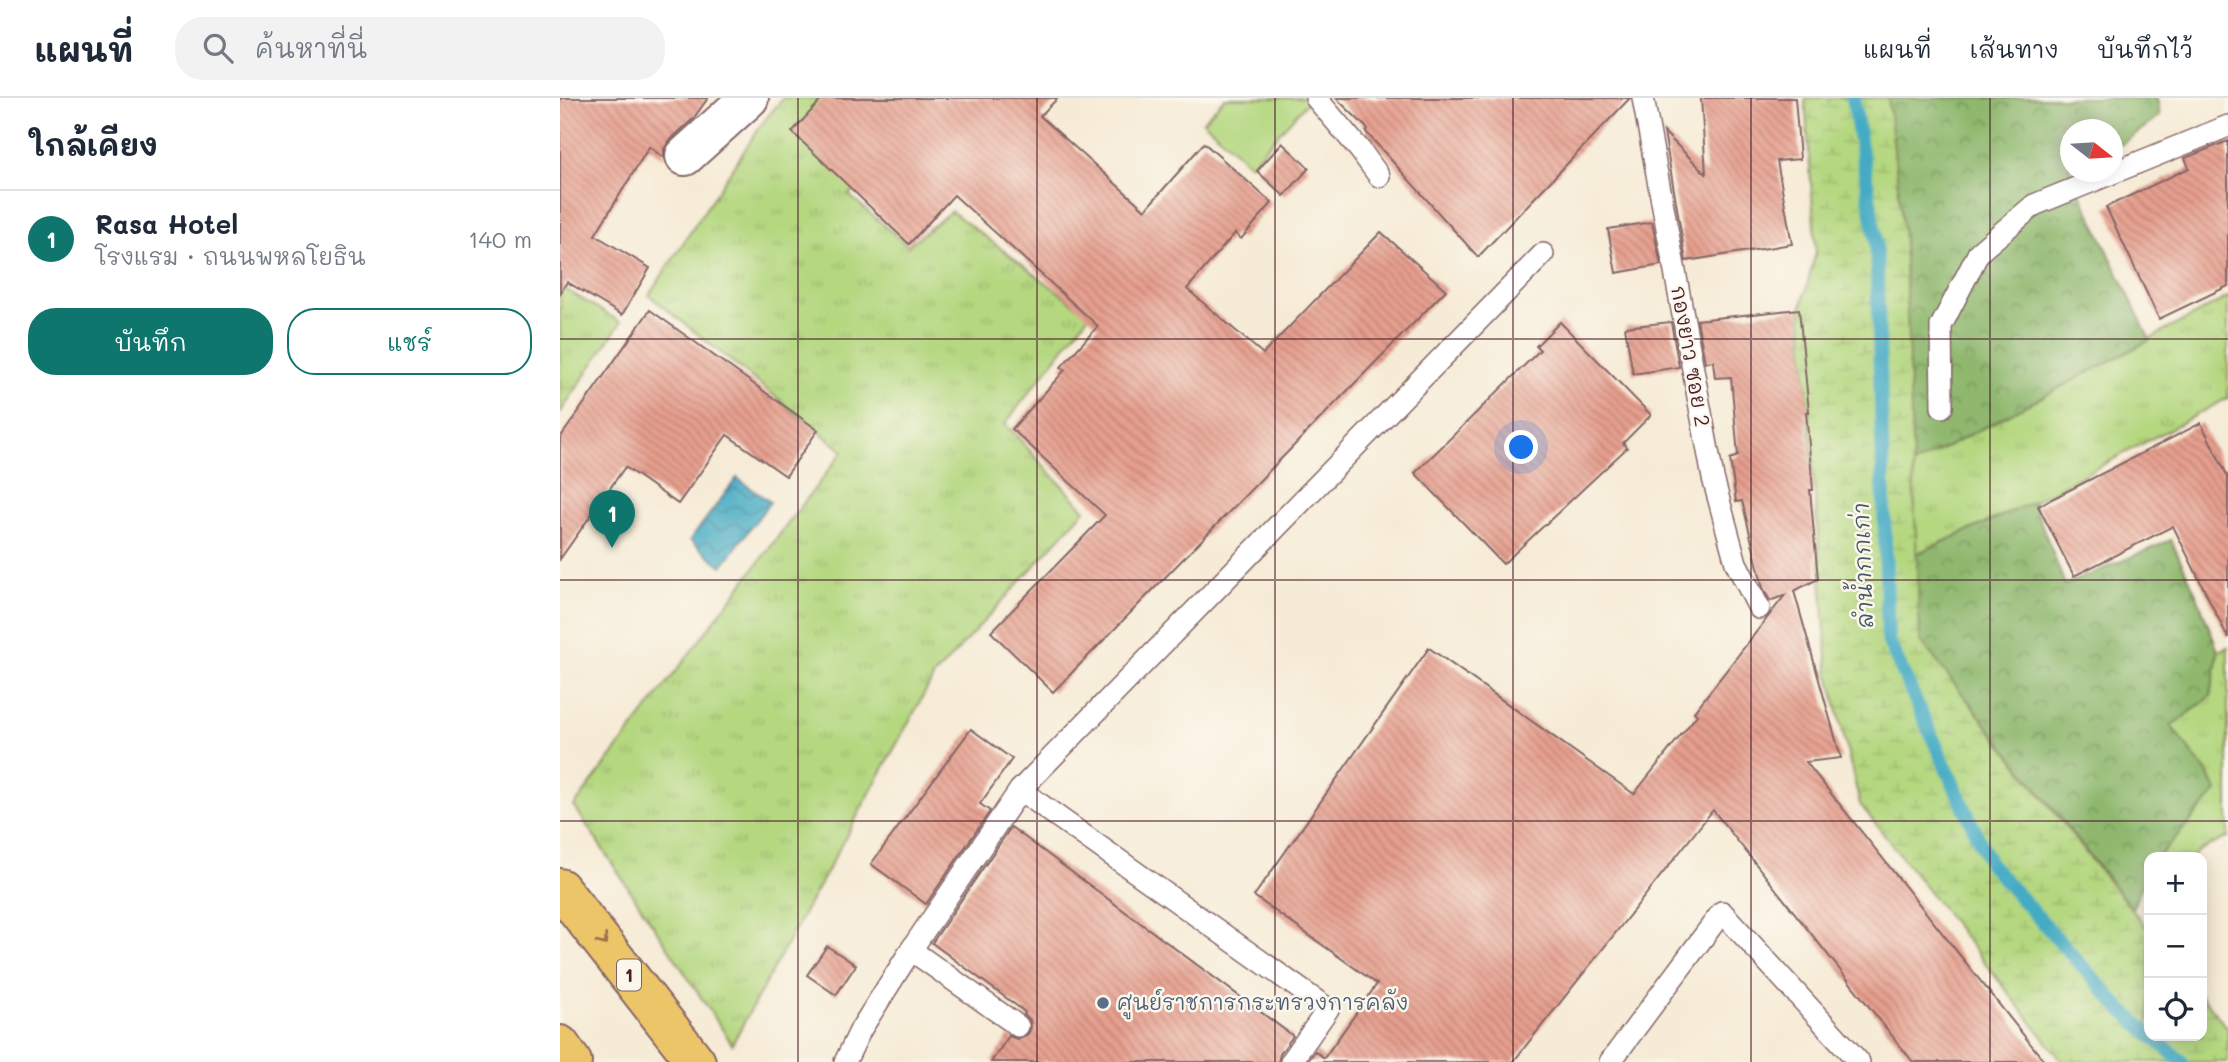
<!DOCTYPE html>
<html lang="th">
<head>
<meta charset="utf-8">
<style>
  :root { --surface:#fff; --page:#f2f2f3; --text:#1f2937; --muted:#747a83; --line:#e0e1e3; --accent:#0f766e }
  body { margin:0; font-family:Mali,"Playpen Sans Thai",sans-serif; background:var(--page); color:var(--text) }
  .controls { position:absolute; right:21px; bottom:21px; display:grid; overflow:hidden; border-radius:14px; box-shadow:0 4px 18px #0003 }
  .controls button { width:63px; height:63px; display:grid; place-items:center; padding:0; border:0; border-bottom:2px solid var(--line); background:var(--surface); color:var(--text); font:35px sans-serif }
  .compass { position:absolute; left:1500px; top:21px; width:63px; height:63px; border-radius:50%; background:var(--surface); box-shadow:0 4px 18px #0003; rotate:107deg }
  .you { position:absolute; left:962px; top:350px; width:24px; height:24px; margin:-18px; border:5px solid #fff; border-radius:50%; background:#1a73e8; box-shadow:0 0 0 10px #1a73e833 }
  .badge { display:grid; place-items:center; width:46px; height:46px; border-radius:50%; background:var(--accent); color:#fff; font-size:23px; font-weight:700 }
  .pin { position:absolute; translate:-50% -58px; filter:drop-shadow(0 2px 4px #0008) }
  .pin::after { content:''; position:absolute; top:37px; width:24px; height:21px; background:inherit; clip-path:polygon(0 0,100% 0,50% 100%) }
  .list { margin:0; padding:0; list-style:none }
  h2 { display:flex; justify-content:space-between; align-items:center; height:91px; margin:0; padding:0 28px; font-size:30px }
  h2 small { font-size:23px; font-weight:400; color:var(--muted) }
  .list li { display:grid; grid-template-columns:46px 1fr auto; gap:21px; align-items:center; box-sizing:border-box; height:98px; padding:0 28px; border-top:2px solid var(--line) }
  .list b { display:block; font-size:26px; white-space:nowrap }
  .list p { margin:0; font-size:23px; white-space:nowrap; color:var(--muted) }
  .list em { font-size:23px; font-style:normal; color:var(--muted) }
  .actions { display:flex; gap:14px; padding:21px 28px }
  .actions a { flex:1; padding:16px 0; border:2px solid var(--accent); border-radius:28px; text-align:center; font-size:24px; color:var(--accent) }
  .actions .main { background:var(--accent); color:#fff }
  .icon { flex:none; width:38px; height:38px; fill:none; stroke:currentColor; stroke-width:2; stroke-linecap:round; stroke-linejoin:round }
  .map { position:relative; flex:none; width:1668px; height:964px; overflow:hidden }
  header { display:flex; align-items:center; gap:42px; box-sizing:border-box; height:98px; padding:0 35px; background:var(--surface); border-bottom:2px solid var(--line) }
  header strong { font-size:33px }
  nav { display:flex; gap:38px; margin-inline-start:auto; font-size:24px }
  .search { width:490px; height:63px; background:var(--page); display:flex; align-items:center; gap:18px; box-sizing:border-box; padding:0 24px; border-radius:28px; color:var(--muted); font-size:26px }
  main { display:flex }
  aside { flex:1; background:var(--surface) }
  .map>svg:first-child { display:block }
  .grass { fill:url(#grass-tufts); stroke:#7f7b55; stroke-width:2 }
  .forest { fill:url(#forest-crowns); stroke:#6c6c4c; stroke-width:2 }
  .wetland { fill:url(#wetland-marsh); stroke:#7f7b55; stroke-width:2 }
  .garden { fill:#b4d77f; stroke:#7f7b55; stroke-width:2 }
  .water { fill:url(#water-waves); stroke:#486578; stroke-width:2 }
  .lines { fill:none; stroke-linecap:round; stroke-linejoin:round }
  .stream { stroke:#45abc4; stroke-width:14 }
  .building { fill:url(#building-back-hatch) }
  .service-casing { stroke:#866667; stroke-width:24 }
  .minor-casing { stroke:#866667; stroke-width:42 }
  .primary-casing { stroke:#866667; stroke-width:42 }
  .service { stroke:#fff; stroke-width:21 }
  .minor { stroke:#fff; stroke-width:38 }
  .primary { stroke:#edc569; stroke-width:38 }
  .oneway { stroke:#9c724a }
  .grid { fill:none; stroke:#4a1f2b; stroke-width:2; stroke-opacity:0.55 }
  .service-dot { fill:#5c6f8a; stroke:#fbf7ec; stroke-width:2.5 }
  .labels { text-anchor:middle; stroke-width:5; stroke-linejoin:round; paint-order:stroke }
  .shield { fill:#fbf7ec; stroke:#7f6065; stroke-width:2 }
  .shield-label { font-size:19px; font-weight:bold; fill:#4a1f2b }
  .street-label { font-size:21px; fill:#4a1f2b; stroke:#fbf7ec }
  .service-label { font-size:21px; fill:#4e5e75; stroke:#fbf7ec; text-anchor:start }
  .water-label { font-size:23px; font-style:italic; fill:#485768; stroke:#fbf7ec }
</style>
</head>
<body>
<header>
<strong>แผนที่</strong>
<div class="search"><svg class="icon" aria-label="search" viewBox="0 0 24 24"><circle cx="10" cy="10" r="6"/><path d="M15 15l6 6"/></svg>ค้นหาที่นี่</div>
<nav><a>แผนที่</a><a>เส้นทาง</a><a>บันทึกไว้</a></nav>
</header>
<main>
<aside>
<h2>ใกล้เคียง<small></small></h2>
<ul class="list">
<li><span class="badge">1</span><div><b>Rasa Hotel</b><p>โรงแรม · ถนนพหลโยธิน</p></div><em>140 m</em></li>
</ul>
<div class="actions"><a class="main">บันทึก</a><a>แชร์</a></div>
</aside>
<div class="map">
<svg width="1668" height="964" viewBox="0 0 1668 964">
  <defs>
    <pattern id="grass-tufts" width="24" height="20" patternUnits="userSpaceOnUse" patternTransform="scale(1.75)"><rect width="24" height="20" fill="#b4d77f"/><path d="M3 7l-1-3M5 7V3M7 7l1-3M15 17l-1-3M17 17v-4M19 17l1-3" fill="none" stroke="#9cb86e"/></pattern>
    <pattern id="forest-crowns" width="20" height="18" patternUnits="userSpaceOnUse" patternTransform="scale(1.75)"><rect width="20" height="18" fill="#8fb86e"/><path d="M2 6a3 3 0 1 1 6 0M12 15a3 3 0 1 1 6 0" fill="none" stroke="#77955b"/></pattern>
    <pattern id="wetland-marsh" width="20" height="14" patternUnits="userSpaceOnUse" patternTransform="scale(1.75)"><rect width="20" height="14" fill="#b4d77f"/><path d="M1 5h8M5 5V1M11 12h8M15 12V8" fill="none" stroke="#9cb86e"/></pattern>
    <pattern id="water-waves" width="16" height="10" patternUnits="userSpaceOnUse" patternTransform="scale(1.75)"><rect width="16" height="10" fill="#45abc4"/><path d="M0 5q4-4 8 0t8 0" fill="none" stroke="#3c8b9f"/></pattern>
    <pattern id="building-back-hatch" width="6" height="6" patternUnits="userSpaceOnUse" patternTransform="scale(1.75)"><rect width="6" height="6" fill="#e69f8e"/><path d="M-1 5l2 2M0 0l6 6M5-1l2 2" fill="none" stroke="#bc8174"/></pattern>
  </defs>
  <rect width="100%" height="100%" fill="#fbf7ec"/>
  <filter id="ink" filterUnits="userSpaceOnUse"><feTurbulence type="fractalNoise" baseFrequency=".0143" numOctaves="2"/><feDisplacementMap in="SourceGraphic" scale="14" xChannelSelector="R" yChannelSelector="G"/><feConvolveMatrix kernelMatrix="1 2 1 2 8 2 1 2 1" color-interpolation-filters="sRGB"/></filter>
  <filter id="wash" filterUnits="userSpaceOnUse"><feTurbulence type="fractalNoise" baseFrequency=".00686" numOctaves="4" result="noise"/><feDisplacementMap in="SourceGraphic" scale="28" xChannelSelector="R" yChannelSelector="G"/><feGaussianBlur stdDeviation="1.57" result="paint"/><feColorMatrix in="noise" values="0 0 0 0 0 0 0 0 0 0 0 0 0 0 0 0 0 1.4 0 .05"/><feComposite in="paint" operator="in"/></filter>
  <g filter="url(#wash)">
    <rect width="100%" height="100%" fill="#f6ebd6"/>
    <g class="grass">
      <polygon points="223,0 356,0 366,10 289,97 348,148 391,113 529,217 445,326 525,412 374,578 172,946 14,708 283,353 89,197 203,24"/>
      <polygon points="0,188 61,224 0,315"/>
      <polygon points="1668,199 1668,300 1473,404 1356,456 1353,367"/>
      <polygon points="1668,549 1668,739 1640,752 1632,759 1598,759 1657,693 1648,676 1611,628 1651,598 1658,553"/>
    </g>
    <g class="forest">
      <polygon points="1328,0 1597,0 1600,18 1553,52 1552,32 1510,32 1510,74 1522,74 1513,80 1590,242 1353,367 1344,142"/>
      <polygon points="1473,404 1505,487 1611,442 1637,498 1658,553 1651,598 1611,628 1648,676 1657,693 1598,759 1589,759 1589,772 1572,811 1360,542 1356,456"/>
    </g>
    <polygon class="wetland" points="1245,0 1328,0 1344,142 1360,542 1541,774 1589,832 1589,938 1642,938 1642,898 1668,931 1668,964 1503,964 1300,706 1268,572 1241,211 1256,153"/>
    <polygon class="garden" points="665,0 751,0 690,67 643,23"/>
    <polygon class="water" points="177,380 210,404 162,468 130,442"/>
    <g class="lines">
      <g class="stream">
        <polyline points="1293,0 1316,141 1328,542 1430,766 1561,911 1589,936"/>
        <polyline points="1592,938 1622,964"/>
      </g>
    </g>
    <g id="blocks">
      <g class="building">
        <polygon points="0,0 148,0 133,21 110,42 104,51 104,60 89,49 35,137 90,170 62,217 7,184 0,196"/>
        <polygon points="263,0 498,0 480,18 585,112 644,45 712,105 681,141 675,135 627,191 703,256 821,134 886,192 493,594 431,534 545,417 452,331 505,272 501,269 538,228 394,97 349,146 232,34"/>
        <polygon points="776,0 1070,0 918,159 806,34 808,31"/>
        <polygon points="1141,0 1235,0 1240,61 1217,63 1232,146 1126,163 1104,34 1146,76"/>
        <polygon points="1668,43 1668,188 1599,221 1546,109 1629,70 1625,60"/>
        <polygon points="722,45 749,70 724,98 697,73"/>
        <polygon points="1092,124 1101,167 1056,175 1048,131"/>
        <polygon points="1239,211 1249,314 1246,314 1253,392 1250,392 1258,481 1234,493 1281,660 1246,664 1485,964 1353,964 1153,712 953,964 747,964 755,953 764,960 817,886 694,798 869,550 1074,696 1137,617 1134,614 1225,497 1210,503 1203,490 1182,403 1176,404 1170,361 1178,358 1171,279 1155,280 1153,263 1145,264 1137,222"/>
        <polygon points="90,212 258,332 226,378 167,337 118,406 65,369 0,461 0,340"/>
        <polygon points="1000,224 1091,317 1063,345 1067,350 943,466 855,375 980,252 976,248"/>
        <polygon points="1111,224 1119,269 1073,276 1065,229"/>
        <polygon points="1641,325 1668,379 1668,540 1613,428 1514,478 1478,408"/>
        <polygon points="411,631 452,661 420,706 430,713 366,806 311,766"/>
        <polygon points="451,729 733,938 720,956 718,964 431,964 449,938 457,941 468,936 471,929 470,922 464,916 465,914 372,845"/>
        <polygon points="267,848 296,867 276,897 247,877"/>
      </g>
    </g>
  </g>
  <g filter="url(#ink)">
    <use href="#blocks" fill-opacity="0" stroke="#866667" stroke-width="2"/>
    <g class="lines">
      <defs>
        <g id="service">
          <polyline points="756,0 800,52 819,78"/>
          <polyline points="1083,0 1153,380 1176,465 1199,510"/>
          <polyline points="1382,309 1381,228 1419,154 1474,107 1668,28"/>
          <polyline points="460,692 768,911 731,964"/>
          <polyline points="351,852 458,928"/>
          <polyline points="285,964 301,931 351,852 460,692 983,156"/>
          <polyline points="1050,964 1162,814 1299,964"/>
        </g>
        <polyline id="minor" points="125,58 189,0"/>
        <g id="primary">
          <polyline points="0,790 136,964"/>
          <polyline points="0,947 12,964"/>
        </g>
      </defs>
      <use href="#service" class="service-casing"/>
      <use href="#minor" class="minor-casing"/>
      <use href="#primary" class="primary-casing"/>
      <use href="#service" class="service"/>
      <use href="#minor" class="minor"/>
      <use href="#primary" class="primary"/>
    </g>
    <defs><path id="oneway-chevron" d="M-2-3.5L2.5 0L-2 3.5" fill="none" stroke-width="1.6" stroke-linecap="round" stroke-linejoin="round" transform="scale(1.75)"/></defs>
    <use class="oneway" href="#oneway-chevron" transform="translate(43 843) rotate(52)"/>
  </g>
  <path class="grid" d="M238,0V964M477,0V964M715,0V964M953,0V964M1191,0V964M1430,0V964M0,241H1668M0,482H1668M0,723H1668"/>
  <circle class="service-dot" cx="543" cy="905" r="7"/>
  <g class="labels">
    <rect class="shield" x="57" y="861.5" width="24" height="31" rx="5"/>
    <g class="shield-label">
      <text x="69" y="884">1</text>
    </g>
    <g class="street-label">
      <text transform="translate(1130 258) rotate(80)" y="7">กองยาว ซอย 2</text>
    </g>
    <g class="service-label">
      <text x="557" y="912">ศูนย์ราชการกระทรวงการคลัง</text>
    </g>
    <g class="water-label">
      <text transform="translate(1303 468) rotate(-92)" y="8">ลำน้ำกกเก่า</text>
    </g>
  </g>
</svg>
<div class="controls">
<button>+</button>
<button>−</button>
<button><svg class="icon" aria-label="locate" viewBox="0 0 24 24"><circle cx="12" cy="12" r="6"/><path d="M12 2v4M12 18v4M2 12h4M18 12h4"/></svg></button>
</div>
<svg class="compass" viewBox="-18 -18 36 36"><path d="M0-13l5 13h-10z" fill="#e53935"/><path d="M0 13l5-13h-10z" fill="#747a83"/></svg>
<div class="you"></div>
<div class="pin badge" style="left:52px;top:450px">1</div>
</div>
</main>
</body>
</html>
